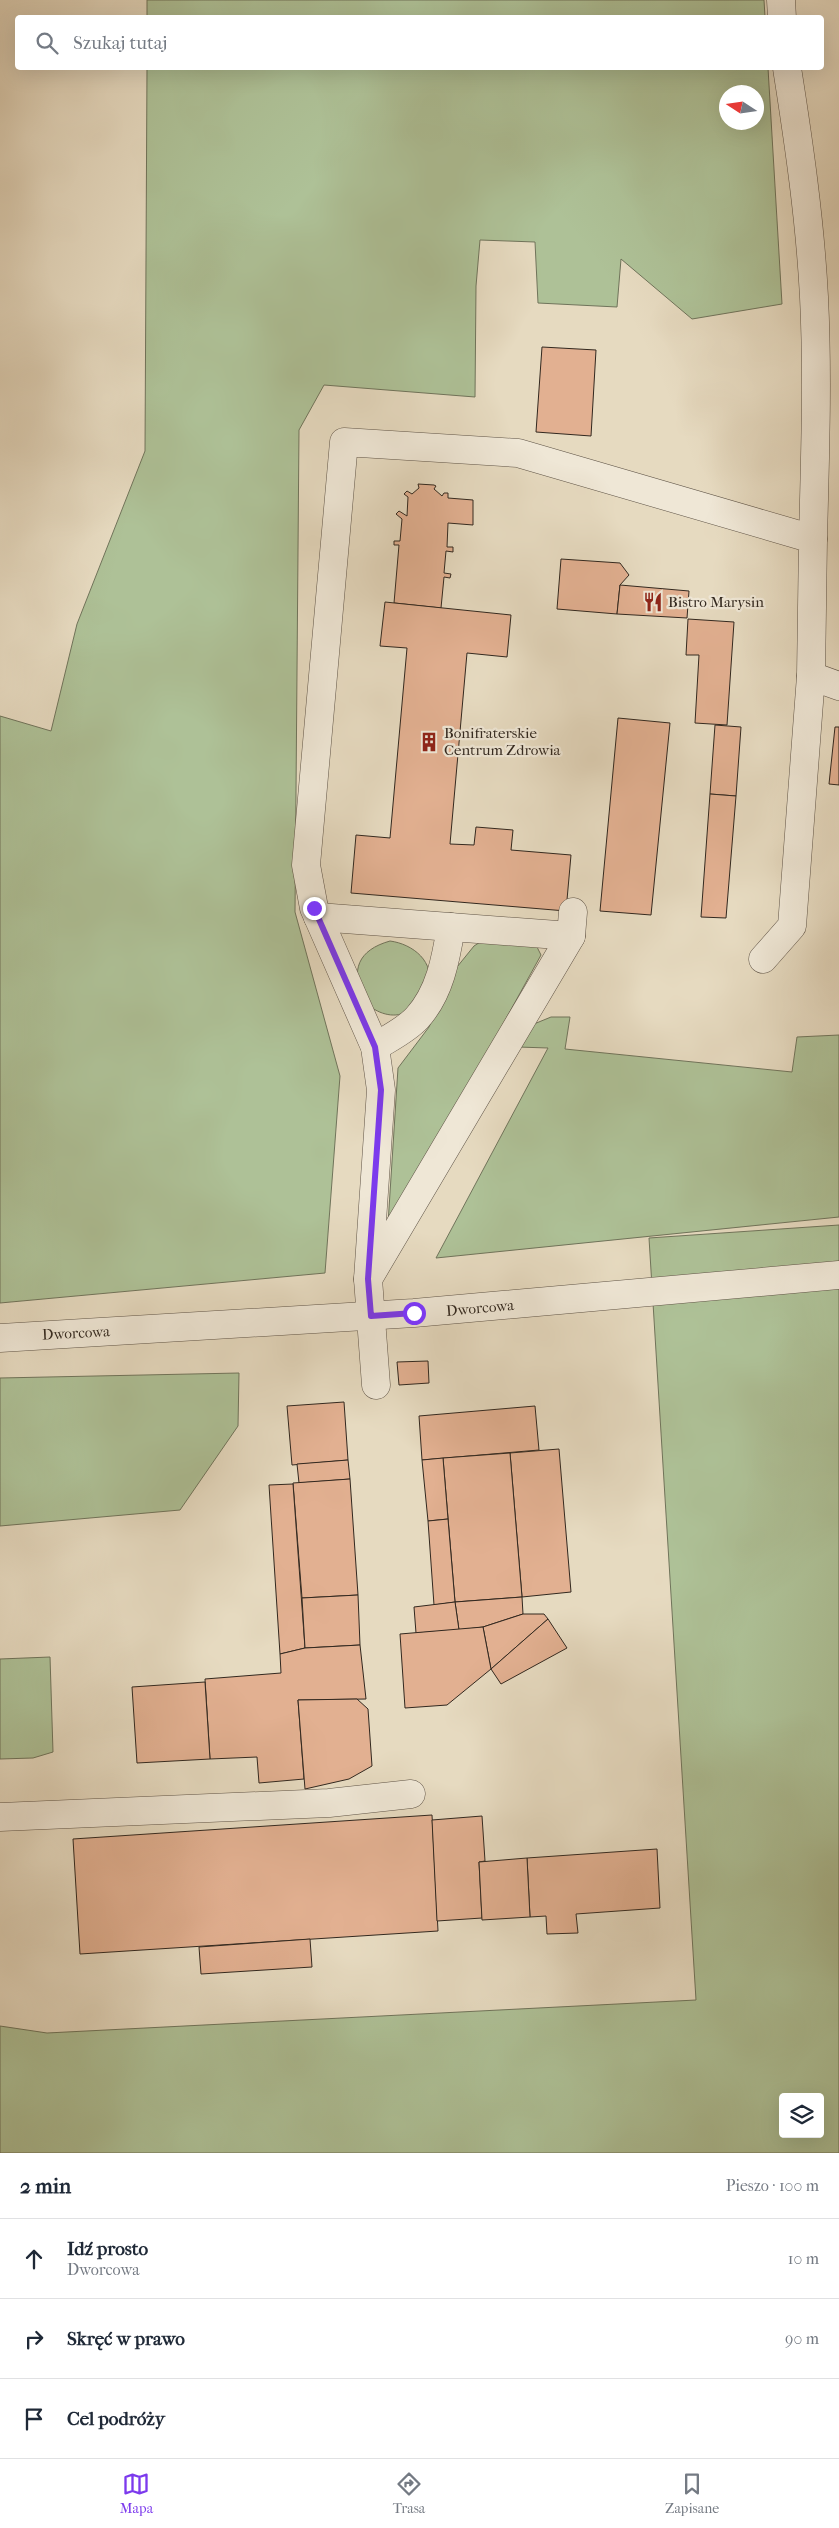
<!DOCTYPE html>
<html lang="pl">
<head>
<meta charset="utf-8">
<style>
  :root { --surface:#fff; --page:#f6f6f7; --text:#1f2937; --muted:#747a83; --line:#e0e1e3; --accent:#7c3aed }
  body { margin:0; font-family:"IM FELL French Canon",serif; background:var(--page); color:var(--text) }
  .controls { position:absolute; right:15px; bottom:15px; display:grid; overflow:hidden; border-radius:5px; box-shadow:0 5px 20px #0002 }
  .controls button { width:45px; height:45px; display:grid; place-items:center; padding:0; border:0; border-bottom:1px solid var(--line); background:var(--surface); color:var(--text); font:25px sans-serif }
  .compass { position:absolute; left:719px; top:85px; width:45px; height:45px; border-radius:50%; background:var(--surface); box-shadow:0 5px 20px #0002; rotate:282deg }
  .stop { position:absolute; width:15px; height:15px; margin:-11px; border:4px solid #7c3aed; border-radius:50%; background:#fff }
  .stop.end { background:#7c3aed; border-color:#fff; box-shadow:0 1px 5px #0008 }
  .list { margin:0; padding:0; list-style:none }
  h2 { display:flex; justify-content:space-between; align-items:center; height:65px; margin:0; padding:0 20px; font-size:21px }
  h2 small { font-size:16px; font-weight:400; color:var(--muted) }
  .list li { display:grid; grid-template-columns:32px 1fr auto; gap:15px; align-items:center; box-sizing:border-box; height:80px; padding:0 20px; border-top:1px solid var(--line) }
  .list b { display:block; font-size:19px; white-space:nowrap }
  .list p { margin:0; font-size:16px; white-space:nowrap; color:var(--muted) }
  .list em { font-size:16px; font-style:normal; color:var(--muted) }
  .icon { flex:none; width:28px; height:28px; fill:none; stroke:currentColor; stroke-width:2; stroke-linecap:round; stroke-linejoin:round }
  .map { position:relative; flex:none; width:839px; height:2153px; overflow:hidden }
  .search { position:absolute; background:var(--surface); box-shadow:0 5px 20px #0002; left:15px; right:15px; top:15px; height:55px; display:flex; align-items:center; gap:12px; box-sizing:border-box; padding:0 18px; border-radius:5px; color:var(--muted); font-size:19px }
  .sheet { height:305px; background:var(--surface) }
  nav { display:flex; justify-content:space-around; align-items:center; box-sizing:border-box; height:70px; border-top:1px solid var(--line); background:var(--surface); font-size:14px; color:var(--muted) }
  nav a { display:grid; justify-items:center; gap:2px }
  nav .on { color:var(--accent) }
  .map>svg:first-child { display:block }
  .green { fill:#aec197; stroke:#70745b; fill-rule:evenodd }
  .building { fill:#e2b091; stroke:#32281f }
  .lines { fill:none; stroke-linecap:round; stroke-linejoin:round }
  .minor-casing { stroke:#5f5447; stroke-width:29 }
  .minor { stroke:#efe7d6; stroke-width:28 }
  .route { stroke:#7c3aed; stroke-width:6 }
  .labels { text-anchor:middle; stroke-width:4.5; stroke-linejoin:round; paint-order:stroke }
  .poi-label { font-size:15px; fill:#32281f; stroke:#efe7d6; text-anchor:start }
  .street-label { font-size:15px; fill:#32281f; stroke:#efe7d6 }
</style>
</head>
<body>
<div class="map">
<svg width="839" height="2153" viewBox="0 0 839 2153">
  <rect width="100%" height="100%" fill="#e6dac0"/>
  <filter id="stains"><feTurbulence type="fractalNoise" baseFrequency=".004" numOctaves="4"/><feColorMatrix values="0 0 0 0 .2 0 0 0 0 .09 0 0 0 0 .02 0 0 0 .5 -.17"/></filter>
  <radialGradient id="worn" r=".72"><stop offset=".6" stop-color="#630" stop-opacity="0"/><stop offset="1" stop-color="#630" stop-opacity=".3"/></radialGradient>
  <g class="green">
    <polygon points="147,0 764,0 765,17 147,18"/>
    <path d="M147,68H768L782,304L692,319L621,259L617,307L538,303L535,242L480,240L476,286L475,397L324,385L299,430L295,912L340,1076L325,1273L0,1303V716L51,731L77,624L145,451ZM726,92H756V122H726Z"/>
    <polygon points="488,937 535,943 541,955 392,1226 388,1224 398,1068 429,1027 457,967 474,946"/>
    <path d="M390,941C413,944 436,962 428,988C427,992 421,996 418,999C413,1003 407,1012 401,1014C388,1018 370,1010 364,999C350,970 358,950 390,941Z"/>
    <polygon points="551,1017 570,1017 565,1049 792,1072 797,1037 839,1035 839,1217 436,1258 548,1048 518,1047 534,1024"/>
    <path d="M839,1225V2153H0V2026L47,2033L696,2000L649,1238ZM783,2097H820V2134H783Z"/>
    <polygon points="239,1373 238,1426 180,1510 0,1526 0,1378"/>
    <polygon points="50,1657 53,1752 33,1758 0,1759 0,1659"/>
  </g>
  <g class="building">
    <polygon points="542,347 596,350 591,436 536,432"/>
    <polygon points="418,484 434,485 436,486 434,489 442,496 444,493 448,493 448,498 473,500 473,525 448,523 447,547 453,547 453,552 446,551 444,573 451,574 450,578 444,577 441,608 394,603 399,545 394,545 394,541 400,541 402,519 396,514 399,511 407,516 408,497 404,494 407,491 412,494 419,488"/>
    <polygon points="561,559 620,563 629,575 620,585 617,614 557,609"/>
    <polygon points="620,585 689,591 687,618 617,614"/>
    <polygon points="385,602 511,615 507,657 467,653 450,844 474,845 476,827 513,830 511,850 571,855 566,911 351,893 356,835 390,838 407,648 380,646"/>
    <polygon points="688,619 734,622 727,725 695,723 699,655 686,655"/>
    <polygon points="618,718 670,723 651,915 600,911"/>
    <polygon points="715,725 741,727 736,796 710,794"/>
    <polygon points="835,727 839,727 839,785 829,784"/>
    <polygon points="710,794 736,796 726,918 701,917"/>
    <polygon points="428,1361 429,1383 399,1385 397,1362"/>
    <polygon points="344,1402 348,1460 292,1465 287,1406"/>
    <polygon points="535,1406 539,1450 422,1460 419,1416"/>
    <polygon points="559,1449 571,1592 522,1597 510,1453"/>
    <polygon points="510,1453 522,1597 455,1602 443,1458"/>
    <polygon points="443,1458 448,1519 428,1521 422,1460"/>
    <polygon points="348,1460 350,1479 299,1483 297,1464"/>
    <polygon points="350,1479 358,1595 302,1598 293,1483"/>
    <polygon points="293,1484 305,1648 280,1654 269,1485"/>
    <polygon points="448,1519 455,1602 434,1605 428,1521"/>
    <polygon points="358,1595 360,1645 305,1648 302,1598"/>
    <polygon points="522,1597 523,1614 483,1627 459,1630 455,1602"/>
    <polygon points="455,1602 459,1630 416,1633 414,1607"/>
    <polygon points="523,1614 544,1614 548,1619 491,1669 483,1627"/>
    <polygon points="548,1619 567,1648 501,1684 491,1669"/>
    <polygon points="483,1627 491,1669 447,1705 405,1708 400,1634"/>
    <polygon points="360,1645 366,1699 298,1700 304,1779 259,1783 257,1757 210,1759 205,1679 281,1673 280,1654 305,1648"/>
    <polygon points="205,1682 210,1759 137,1763 132,1687"/>
    <polygon points="357,1699 368,1709 372,1766 349,1779 305,1789 298,1700"/>
    <polygon points="432,1815 438,1931 80,1954 73,1839"/>
    <polygon points="482,1816 485,1861 479,1862 482,1918 437,1921 432,1820"/>
    <polygon points="657,1849 660,1908 576,1914 578,1933 547,1934 546,1916 530,1917 527,1858"/>
    <polygon points="527,1858 530,1917 482,1920 479,1862"/>
    <polygon points="310,1939 312,1967 201,1974 199,1947"/>
  </g>
  <g class="lines">
    <defs>
      <g id="minor">
        <polyline points="781,0 782,18"/>
        <path d="M787,68C799,144 810,220 814,297C818,377 815,458 813,539"/>
        <polyline points="811,676 839,686"/>
        <polyline points="318,917 571,936"/>
        <path d="M375,1047C389,1038 406,1030 417,1018C440,993 446,958 451,927"/>
        <polyline points="368,1279 381,1090 375,1047 314,908 306,865 344,442 518,453 813,539 811,676 792,926 763,959"/>
        <polyline points="0,1338 414,1313 839,1275"/>
        <polyline points="376,1385 368,1279 571,936 573,912"/>
        <polyline points="0,1817 329,1803 411,1794"/>
      </g>
    </defs>
    <use href="#minor" class="minor-casing"/>
    <use href="#minor" class="minor"/>
  </g>
  <g class="lines">
    <polyline class="route" points="314,908 375,1047 381,1090 368,1279 371,1316 414,1313"/>
  </g>
  <defs>
    <symbol id="restaurant-bare" viewBox="-9 -9 18 18"><path d="M-5-6h1v4h1v-4h1v4h1v-4h1v5L-1.5 .5V6h-2V.5L-5-1ZM5-6V6H3V1.5H1.5Q1.5-4 5-6Z" fill="#8f2418" stroke="#efe7d6" stroke-width="2.5" paint-order="stroke"/></symbol>
    <symbol id="building-bare" viewBox="-9 -9 18 18"><path d="M-4-6H4V6H1V3H-1V6H-4ZM-2.5-4.3h1.7v1.8h-1.7ZM.8-4.3h1.7v1.8H.8ZM-2.5-1h1.7V.8h-1.7ZM.8-1h1.7V.8H.8Z" fill="#8f2418" stroke="#efe7d6" stroke-width="2.5" paint-order="stroke"/></symbol>
  </defs>
  <g fill-rule="evenodd">
    <use href="#restaurant-bare" x="639" y="588" width="28" height="28"/>
    <use href="#building-bare" x="415" y="728" width="28" height="28"/>
  </g>
  <g class="labels">
    <g class="poi-label">
      <text x="668" y="607">Bistro Marysin</text>
      <text x="444" y="738">Bonifraterskie<tspan x="444" dy="17">Centrum Zdrowia</tspan></text>
    </g>
    <g class="street-label">
      <text transform="translate(480 1308) rotate(-5)" y="5">Dworcowa</text>
      <text transform="translate(76 1333) rotate(-3)" y="5">Dworcowa</text>
    </g>
  </g>
  <rect width="100%" height="100%" filter="url(#stains)"/>
  <rect width="100%" height="100%" fill="url(#worn)"/>
</svg>
<div class="controls">
<button><svg class="icon" aria-label="layers" viewBox="0 0 24 24"><path d="M12 4l9 5-9 5-9-5zM3 14l9 5 9-5"/></svg></button>
</div>
<svg class="compass" viewBox="-18 -18 36 36"><path d="M0-13l5 13h-10z" fill="#e53935"/><path d="M0 13l5-13h-10z" fill="#747a83"/></svg>
<div class="stop" style="left:414px;top:1313px"></div>
<div class="stop end" style="left:314px;top:908px"></div>
<div class="search"><svg class="icon" aria-label="search" viewBox="0 0 24 24"><circle cx="10" cy="10" r="6"/><path d="M15 15l6 6"/></svg>Szukaj tutaj</div>
</div>
<section class="sheet">
<h2>2 min<small>Pieszo · 100 m</small></h2>
<ul class="list">
<li><svg class="icon" aria-label="ahead" viewBox="0 0 24 24"><path d="M12 20V5M6 11l6-6 6 6"/></svg><div><b>Idź prosto</b><p>Dworcowa</p></div><em>10 m</em></li>
<li><svg class="icon" aria-label="right" viewBox="0 0 24 24"><path d="M7 20v-9h11M14 6l5 5-5 5"/></svg><div><b>Skręć w prawo</b></div><em>90 m</em></li>
<li><svg class="icon" aria-label="arrive" viewBox="0 0 24 24"><path d="M6 21V4h12l-3 4 3 4H6"/></svg><div><b>Cel podróży</b></div></li>
</ul>
</section>
<nav>
<a class="on"><svg class="icon" aria-label="map" viewBox="0 0 24 24"><path d="M3 6l6-2 6 2 6-2v14l-6 2-6-2-6 2zM9 4v14M15 6v14"/></svg>Mapa</a>
<a><svg class="icon" aria-label="directions" viewBox="0 0 24 24"><path d="M12 3l9 9-9 9-9-9zM9 14v-3h6M13 9l2 2-2 2"/></svg>Trasa</a>
<a><svg class="icon" aria-label="saved" viewBox="0 0 24 24"><path d="M7 4h10v16l-5-4-5 4z"/></svg>Zapisane</a>
</nav>
</body>
</html>
